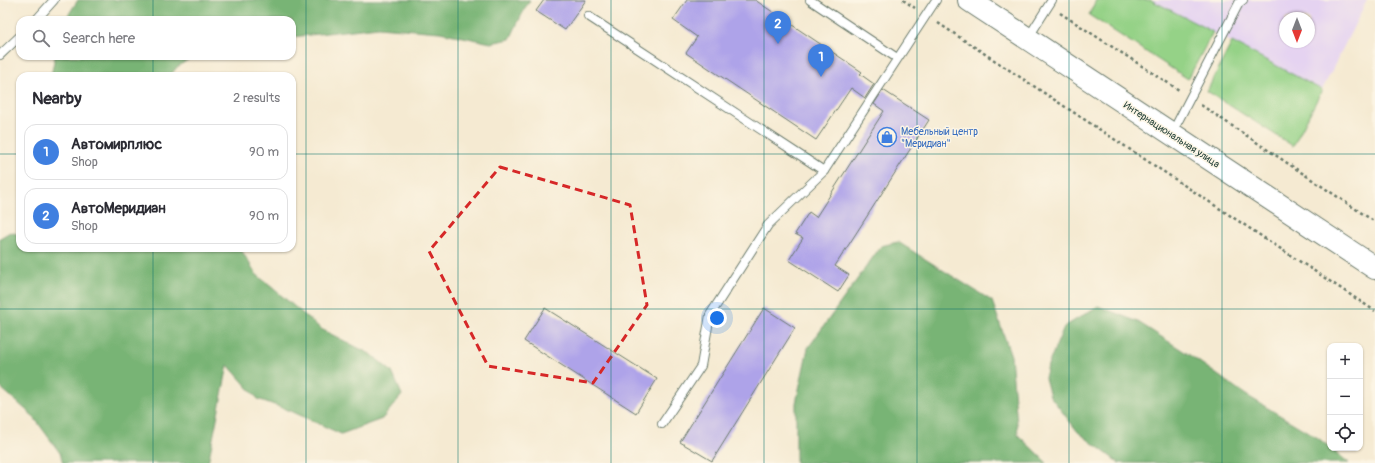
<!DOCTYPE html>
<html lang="en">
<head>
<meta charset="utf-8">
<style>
  :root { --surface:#fff; --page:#f7f7f7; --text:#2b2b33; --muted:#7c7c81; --line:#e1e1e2; --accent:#0f766e }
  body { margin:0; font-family:Pangolin,sans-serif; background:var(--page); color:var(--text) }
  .controls { position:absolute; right:12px; bottom:12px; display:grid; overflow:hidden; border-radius:8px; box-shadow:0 1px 3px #0004 }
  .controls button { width:36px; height:36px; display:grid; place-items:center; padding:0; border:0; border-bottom:1px solid var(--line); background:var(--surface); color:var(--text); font:20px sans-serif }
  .compass { position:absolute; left:1279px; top:12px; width:36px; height:36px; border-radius:50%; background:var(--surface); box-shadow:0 1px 3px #0004; rotate:180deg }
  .you { position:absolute; left:717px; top:318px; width:14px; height:14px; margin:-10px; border:3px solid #fff; border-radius:50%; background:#1a73e8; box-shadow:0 0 0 6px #1a73e833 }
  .badge { display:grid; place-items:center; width:26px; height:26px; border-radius:50%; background:var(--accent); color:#fff; font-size:13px; font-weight:700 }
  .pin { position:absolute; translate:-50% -33px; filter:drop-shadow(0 1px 2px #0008) }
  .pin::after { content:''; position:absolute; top:21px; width:14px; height:12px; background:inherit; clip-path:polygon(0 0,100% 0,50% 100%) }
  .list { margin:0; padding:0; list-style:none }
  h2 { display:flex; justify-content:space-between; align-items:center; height:52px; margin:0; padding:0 16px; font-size:17px }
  h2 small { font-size:13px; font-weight:400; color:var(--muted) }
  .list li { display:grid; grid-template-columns:26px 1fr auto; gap:12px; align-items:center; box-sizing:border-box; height:56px; margin:0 8px 8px; padding:0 8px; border:1px solid var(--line); border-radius:12px }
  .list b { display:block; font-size:15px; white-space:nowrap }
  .list p { margin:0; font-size:13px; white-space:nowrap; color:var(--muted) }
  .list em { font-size:13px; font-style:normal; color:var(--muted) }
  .icon { flex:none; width:22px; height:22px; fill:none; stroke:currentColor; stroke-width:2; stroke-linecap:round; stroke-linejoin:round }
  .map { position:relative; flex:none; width:1375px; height:463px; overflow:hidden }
  .search { position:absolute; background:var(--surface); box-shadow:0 1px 3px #0004; left:16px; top:16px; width:280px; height:44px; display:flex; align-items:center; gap:10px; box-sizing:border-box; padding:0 14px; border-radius:12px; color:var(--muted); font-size:15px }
  .panel { position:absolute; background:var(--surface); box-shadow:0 1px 3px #0004; left:16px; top:72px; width:280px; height:180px; border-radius:12px }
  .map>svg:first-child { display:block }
  .built { fill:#e5d3f1; fill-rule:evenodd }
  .green { fill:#95d287; stroke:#5a885e }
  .forest { fill:#78b474; stroke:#4c7854 }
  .building { fill:#aea3e9 }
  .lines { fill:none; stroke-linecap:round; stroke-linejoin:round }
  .lane-casing { stroke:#6a7a6b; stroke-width:10 }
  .primary-casing { stroke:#6a7a6b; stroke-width:24 }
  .path { stroke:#6a7a6b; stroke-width:2.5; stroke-dasharray:3 3; stroke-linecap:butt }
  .lane { stroke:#fff; stroke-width:8 }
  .primary { stroke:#fff; stroke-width:22 }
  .marked { fill:none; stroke:#d62828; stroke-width:3; stroke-dasharray:8 5; stroke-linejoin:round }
  .grid { fill:none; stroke:#0f766e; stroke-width:1; stroke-opacity:0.55 }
  .labels { text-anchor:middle; stroke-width:3; stroke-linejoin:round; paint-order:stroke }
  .shop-label { font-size:10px; fill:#366cbe; stroke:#fcf5e5; text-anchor:start }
  .street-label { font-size:10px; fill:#1f3d34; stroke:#fcf5e5 }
</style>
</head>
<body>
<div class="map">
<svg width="1375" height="463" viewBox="0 0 1375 463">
  <rect width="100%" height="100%" fill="#fcf5e5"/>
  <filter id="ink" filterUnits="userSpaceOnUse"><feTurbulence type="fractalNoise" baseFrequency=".025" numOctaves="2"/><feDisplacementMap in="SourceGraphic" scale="8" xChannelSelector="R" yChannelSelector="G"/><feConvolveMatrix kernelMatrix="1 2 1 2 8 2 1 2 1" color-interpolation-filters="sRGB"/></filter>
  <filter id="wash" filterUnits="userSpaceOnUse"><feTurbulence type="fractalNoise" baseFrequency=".012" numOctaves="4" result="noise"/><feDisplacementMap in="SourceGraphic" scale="16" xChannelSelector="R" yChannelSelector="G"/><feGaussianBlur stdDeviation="0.9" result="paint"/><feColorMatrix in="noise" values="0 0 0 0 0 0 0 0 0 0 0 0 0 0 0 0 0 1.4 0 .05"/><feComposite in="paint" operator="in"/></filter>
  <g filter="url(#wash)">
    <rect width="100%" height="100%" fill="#f5ead2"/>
    <path class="built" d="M1151,0H1367L1322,90ZM1285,18H1309V42H1285Z"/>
    <g class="green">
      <polygon points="1096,0 1151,0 1213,32 1188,79 1089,15"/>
      <polygon points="1232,42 1322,90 1293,146 1207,91"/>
    </g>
    <g class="forest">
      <polygon points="78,0 530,0 525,8 510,39 491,43 440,32 378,27 292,37 292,20 65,20"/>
      <polygon points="55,56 194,56 177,67 170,76 51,76"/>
      <polygon points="10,232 20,235 20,248 74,248 84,250 85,248 240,248 256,274 321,329 372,355 392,372 402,395 382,419 341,434 291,411 258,399 228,365 208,463 63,463 60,453 33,416 0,387 0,238"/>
      <polygon points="898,242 992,301 1011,356 1018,435 1047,463 796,463 796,403 808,348 881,246"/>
      <polygon points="1098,306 1138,322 1188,354 1246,395 1318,438 1349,463 1119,463 1078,432 1050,396 1045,378 1048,365 1064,327"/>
    </g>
    <g id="blocks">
      <g class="building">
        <polygon points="544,0 586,0 565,30 536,11"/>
        <polygon points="687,0 755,0 862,72 860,74 874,84 865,98 851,88 816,140 686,53 697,37 673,20"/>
        <polygon points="883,90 929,120 835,266 849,275 838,292 789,260 803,238 795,234 809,212 816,217 884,111 874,104"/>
        <polygon points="545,308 657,379 636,413 524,341"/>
        <polygon points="764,308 795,328 712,461 680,442"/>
      </g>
    </g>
  </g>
  <g filter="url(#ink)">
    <use href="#blocks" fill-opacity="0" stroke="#6a7a6b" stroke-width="1"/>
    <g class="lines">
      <defs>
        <g id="lane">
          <polyline points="810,0 897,58"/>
          <polyline points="588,16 824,171"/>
          <polyline points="36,20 54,0"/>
          <polyline points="1028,38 1052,0"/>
          <polyline points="0,55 20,36"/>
          <polyline points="1172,133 1239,3 1243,0"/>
          <polyline points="662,424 701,366 710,315 768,225 824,171 936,0"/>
        </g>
        <polyline id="primary" points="969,0 1375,268"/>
      </defs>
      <use href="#lane" class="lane-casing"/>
      <use href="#primary" class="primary-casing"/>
      <g class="path">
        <polyline points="903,0 915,8"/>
        <polyline points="1060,13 1179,90"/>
        <polyline points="938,23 1375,311"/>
        <polyline points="1201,105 1375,222"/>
      </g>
      <use href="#lane" class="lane"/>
      <use href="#primary" class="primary"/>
    </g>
  </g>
  <path class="marked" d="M500,167L630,205L647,305L593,383L488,366L429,251Z"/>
  <path class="grid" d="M153,0V20M306,0V463M458,0V463M611,0V463M764,0V463M917,0V463M1069,0V463M1222,0V463M153,56V76M0,154H20M292,154H1375M153,248V463M0,309H1375"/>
  <defs>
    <symbol id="shop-ring" viewBox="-11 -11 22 22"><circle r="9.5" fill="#fcf5e5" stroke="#3f7fe0" stroke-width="1.5"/><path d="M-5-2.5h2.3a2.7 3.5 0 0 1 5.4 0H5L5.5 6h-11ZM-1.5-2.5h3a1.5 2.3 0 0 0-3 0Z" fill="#3f7fe0"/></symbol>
  </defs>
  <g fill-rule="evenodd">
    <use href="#shop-ring" x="876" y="126" width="22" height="22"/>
  </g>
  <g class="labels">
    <g class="shop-label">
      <text x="901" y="135">Мебельный центр<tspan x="901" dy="12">"Меридиан"</tspan></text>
    </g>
    <g class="street-label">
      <text transform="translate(1172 134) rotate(33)" y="4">Интернациональная улица</text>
    </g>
  </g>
</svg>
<div class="controls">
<button>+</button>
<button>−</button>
<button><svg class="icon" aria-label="locate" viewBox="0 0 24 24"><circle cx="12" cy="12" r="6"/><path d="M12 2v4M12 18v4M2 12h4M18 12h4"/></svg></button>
</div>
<svg class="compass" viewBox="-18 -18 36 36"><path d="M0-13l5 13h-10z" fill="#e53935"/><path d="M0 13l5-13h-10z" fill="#7c7c81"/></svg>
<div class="you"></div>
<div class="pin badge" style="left:821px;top:77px;background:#3f7fe0">1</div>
<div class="pin badge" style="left:778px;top:44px;background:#3f7fe0">2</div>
<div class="search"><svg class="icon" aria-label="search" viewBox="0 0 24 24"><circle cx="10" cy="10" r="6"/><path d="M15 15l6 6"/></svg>Search here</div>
<section class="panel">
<h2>Nearby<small>2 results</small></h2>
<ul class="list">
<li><span class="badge" style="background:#3f7fe0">1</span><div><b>Автомирплюс</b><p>Shop</p></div><em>90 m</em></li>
<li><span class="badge" style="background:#3f7fe0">2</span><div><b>АвтоМеридиан</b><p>Shop</p></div><em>90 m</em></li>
</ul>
</section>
</div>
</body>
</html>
